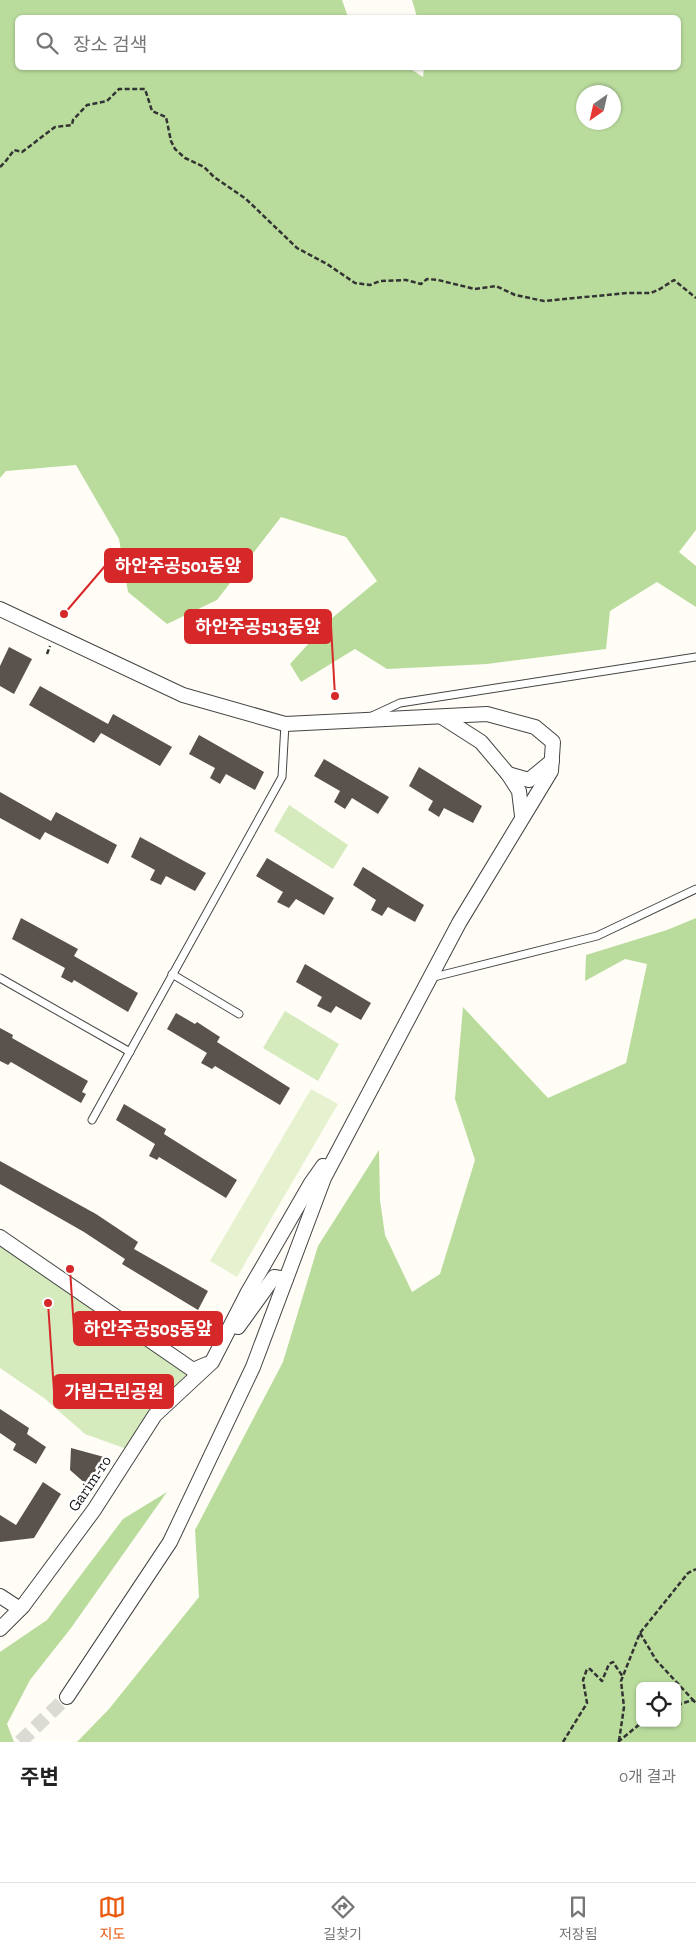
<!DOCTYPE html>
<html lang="ko">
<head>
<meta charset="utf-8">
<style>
  :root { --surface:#fff; --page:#f2f2f2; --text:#222; --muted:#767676; --line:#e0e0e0; --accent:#ea580c }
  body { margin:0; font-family:"Zilla Slab","Noto Sans KR",serif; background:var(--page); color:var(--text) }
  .controls { position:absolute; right:15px; bottom:15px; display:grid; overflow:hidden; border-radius:8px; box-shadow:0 1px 4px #0004 }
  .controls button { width:45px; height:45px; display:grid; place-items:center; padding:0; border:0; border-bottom:1px solid var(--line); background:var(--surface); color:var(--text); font:25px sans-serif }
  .compass { position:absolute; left:576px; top:85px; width:45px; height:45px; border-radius:50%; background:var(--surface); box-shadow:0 1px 4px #0004; rotate:214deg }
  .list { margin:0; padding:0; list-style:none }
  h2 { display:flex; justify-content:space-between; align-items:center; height:65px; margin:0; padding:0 20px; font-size:21px }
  h2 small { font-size:16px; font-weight:400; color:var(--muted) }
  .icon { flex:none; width:28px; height:28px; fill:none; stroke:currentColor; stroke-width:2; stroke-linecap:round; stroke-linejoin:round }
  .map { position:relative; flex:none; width:696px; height:1742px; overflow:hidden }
  .search { position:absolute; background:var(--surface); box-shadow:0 1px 4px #0004; left:15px; right:15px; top:15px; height:55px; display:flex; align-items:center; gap:12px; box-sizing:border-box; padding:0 18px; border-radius:8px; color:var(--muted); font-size:19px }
  .sheet { height:140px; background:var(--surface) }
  nav { display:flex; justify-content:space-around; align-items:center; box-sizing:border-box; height:70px; border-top:1px solid var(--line); background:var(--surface); font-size:14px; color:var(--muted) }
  nav a { display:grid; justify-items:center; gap:2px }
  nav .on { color:var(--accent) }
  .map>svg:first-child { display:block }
  .green { fill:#d5ebbd }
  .forest { fill:#b9dc9c; fill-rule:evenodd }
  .pitch { fill:#e6f2cf }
  .building { fill:#5a524d }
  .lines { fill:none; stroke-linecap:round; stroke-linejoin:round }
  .street-tunnel { stroke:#dbdad3; stroke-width:14; stroke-dasharray:14 7; stroke-linecap:butt }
  .lane-casing { stroke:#444; stroke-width:9 }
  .street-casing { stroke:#444; stroke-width:16 }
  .path { stroke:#333; stroke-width:2.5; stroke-dasharray:5 2.5; stroke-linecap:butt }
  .lane { stroke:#fff; stroke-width:7 }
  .street { stroke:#fff; stroke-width:14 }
  .labels { text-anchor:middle; stroke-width:5; stroke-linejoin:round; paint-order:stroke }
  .street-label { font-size:16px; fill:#111; stroke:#fff }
  .leader { fill:none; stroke:#d62828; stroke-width:2 }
  .callout-dot { fill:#d62828; stroke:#fff; stroke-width:2 }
  .callout { fill:#d62828; stroke:#d62828; stroke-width:2 }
  .callout-label { font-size:18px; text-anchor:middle; font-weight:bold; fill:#fff }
</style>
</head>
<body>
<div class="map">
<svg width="696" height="1742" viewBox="0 0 696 1742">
  <rect width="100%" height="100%" fill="#fffdf5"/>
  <g class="green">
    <polygon points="289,805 348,845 333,869 274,831"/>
    <polygon points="285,1011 339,1044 318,1081 263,1048"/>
    <polygon points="0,1237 193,1370 132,1451 85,1434 44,1398 0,1368"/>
  </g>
  <g class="forest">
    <path d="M0,0H342L348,17L18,18V68H409L423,77L424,68H678V18L417,17L412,0H696V530L679,552L696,566V607L657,582L610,611L606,649L487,664L387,669L355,649L301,682L290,664L332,618L377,581L346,537L281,517L217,600L167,624L128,592L119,539L76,465L6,471L0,478ZM584,92H614V122H584Z"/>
    <path d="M696,918V1742H77L109,1709L199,1597L195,1530L283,1362L318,1246L379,1150L380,1200L385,1235L412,1292L440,1274L475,1160L455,1099L463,1007L548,1098L626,1063L647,964L625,959L585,981L586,955L667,930ZM640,1686H677V1723H640Z"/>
    <polygon points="167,1492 71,1628 30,1680 7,1724 14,1742 0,1742 0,1652 47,1620 123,1519"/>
  </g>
  <polygon class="pitch" points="311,1089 338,1104 237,1277 210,1261"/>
  <g class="building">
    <polygon points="9,647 32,659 14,694 0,686 0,666"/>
    <polygon points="40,686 108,724 113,714 172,747 160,766 101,733 94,743 29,705"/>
    <polygon points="199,735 264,772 255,790 226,774 220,784 210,778 215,768 189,754"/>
    <polygon points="324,759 389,797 378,814 352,798 345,809 334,802 340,791 314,776"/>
    <polygon points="419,767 482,806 473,823 444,808 439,817 428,810 433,801 409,786"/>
    <polygon points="0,792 51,821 56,812 117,845 108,864 45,832 40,840 0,818"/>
    <polygon points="140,837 206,873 195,891 166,876 161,885 150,880 155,870 131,857"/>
    <polygon points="267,858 334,898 324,915 296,899 289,908 277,902 283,892 256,876"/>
    <polygon points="363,867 424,905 415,922 388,907 382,916 371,910 376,900 353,885"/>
    <polygon points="21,918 78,949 74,956 138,993 128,1012 74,980 72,983 61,977 65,968 12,939"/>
    <polygon points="305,964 371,1003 361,1020 336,1006 331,1013 317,1006 322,997 296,982"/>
    <polygon points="176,1013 195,1024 197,1022 220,1037 217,1042 290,1088 280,1105 215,1066 212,1069 201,1063 207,1053 167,1029"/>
    <polygon points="0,1028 13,1035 12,1038 88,1081 82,1092 86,1094 81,1103 11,1062 8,1065 0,1061"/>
    <polygon points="124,1104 166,1129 164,1134 237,1180 226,1198 159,1157 157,1160 149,1156 155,1144 116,1120"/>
    <polygon points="0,1161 96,1214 138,1242 134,1249 208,1291 198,1310 122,1264 125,1259 84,1232 0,1184"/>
    <polygon points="0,1409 29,1428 27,1434 46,1447 36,1464 13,1450 16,1444 0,1433"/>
    <polygon points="71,1448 104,1457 87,1485 70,1470"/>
    <polygon points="43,1482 61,1494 34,1538 0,1542 0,1515 16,1525"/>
  </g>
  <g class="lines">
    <polyline class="street-tunnel" points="20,1742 67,1697"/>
    <defs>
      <g id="lane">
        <polyline points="372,716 400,703 696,657"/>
        <polyline points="172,974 239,1014"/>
        <polyline points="0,978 130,1052"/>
        <polyline points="430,978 597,936 696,889"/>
        <polyline points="92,1120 282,777 285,724"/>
      </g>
      <g id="street">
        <polyline points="0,609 183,695 285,724 487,714 535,727 553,742 551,771 459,923 324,1178 253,1367 170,1542 67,1697"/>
        <polyline points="442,717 481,742 508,774 519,791 522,816"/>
        <polyline points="508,774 529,780 552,761"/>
        <polyline points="0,1237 193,1370 207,1364"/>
        <polyline points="238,1327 274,1277 286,1279"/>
        <polyline points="0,1596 20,1609"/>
        <polyline points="0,1629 23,1606 94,1510 155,1415 212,1362 248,1292 311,1183 323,1166"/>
      </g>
    </defs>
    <use href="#lane" class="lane-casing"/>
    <use href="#street" class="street-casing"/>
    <g class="path">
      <polyline points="0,167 5,162 14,150 22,152 55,127 72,125 73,120 87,105 107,101 119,89 145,89 152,111 166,117 171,141 175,149 185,158 204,167 214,177 246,199 297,248 327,264 355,283 370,285 380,281 406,280 421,284 427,279 438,280 475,289 496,286 515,295 544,301 627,293 651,293 660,289 674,280 696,298"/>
      <polyline points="47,654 50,646"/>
      <polyline points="640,1633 656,1660 693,1700"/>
      <polyline points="677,1705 693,1700 696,1703"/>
      <polyline points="619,1741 624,1707 621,1681 640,1633 688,1573 696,1569"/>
      <polyline points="563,1742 587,1703 583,1680 587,1669 590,1669 602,1681 609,1664 613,1662 623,1677"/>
      <polyline points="618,1742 641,1723"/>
    </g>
    <use href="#lane" class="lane"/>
    <use href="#street" class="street"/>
  </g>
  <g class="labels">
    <g class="street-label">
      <text transform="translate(89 1483) rotate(-56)" y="6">Garim-ro</text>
    </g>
  </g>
  <path class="leader" d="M64 614L105 566M335 696L331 626M70 1269L74 1329M48 1303L54 1391"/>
  <g class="callout-dot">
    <circle cx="64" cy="614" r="5"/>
    <circle cx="335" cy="696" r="5"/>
    <circle cx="70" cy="1269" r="5"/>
    <circle cx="48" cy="1303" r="5"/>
  </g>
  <g class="callout">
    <rect x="105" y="549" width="147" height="33" rx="5"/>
    <rect x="185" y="610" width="146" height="33" rx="5"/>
    <rect x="74" y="1312" width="148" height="33" rx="5"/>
    <rect x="54" y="1375" width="119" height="33" rx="5"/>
  </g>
  <g class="callout-label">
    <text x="178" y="572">하안주공501동앞</text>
    <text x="258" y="633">하안주공513동앞</text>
    <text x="148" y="1335">하안주공505동앞</text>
    <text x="114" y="1398">가림근린공원</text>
  </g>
</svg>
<div class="controls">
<button><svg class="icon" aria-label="locate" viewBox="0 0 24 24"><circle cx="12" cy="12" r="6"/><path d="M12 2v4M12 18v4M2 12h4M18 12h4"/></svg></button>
</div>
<svg class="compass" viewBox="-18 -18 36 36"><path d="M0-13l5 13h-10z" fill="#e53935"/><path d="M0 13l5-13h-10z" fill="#767676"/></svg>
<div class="search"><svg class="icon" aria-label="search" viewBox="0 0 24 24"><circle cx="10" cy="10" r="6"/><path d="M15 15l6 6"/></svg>장소 검색</div>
</div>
<section class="sheet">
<h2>주변<small>0개 결과</small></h2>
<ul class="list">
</ul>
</section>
<nav>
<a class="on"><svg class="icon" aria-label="map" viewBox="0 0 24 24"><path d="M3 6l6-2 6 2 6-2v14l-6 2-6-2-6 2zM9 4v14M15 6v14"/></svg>지도</a>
<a><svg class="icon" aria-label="directions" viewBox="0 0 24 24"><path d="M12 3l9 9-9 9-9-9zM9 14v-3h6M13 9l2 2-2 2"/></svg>길찾기</a>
<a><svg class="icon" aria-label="saved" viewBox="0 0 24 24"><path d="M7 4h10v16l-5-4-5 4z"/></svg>저장됨</a>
</nav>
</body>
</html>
